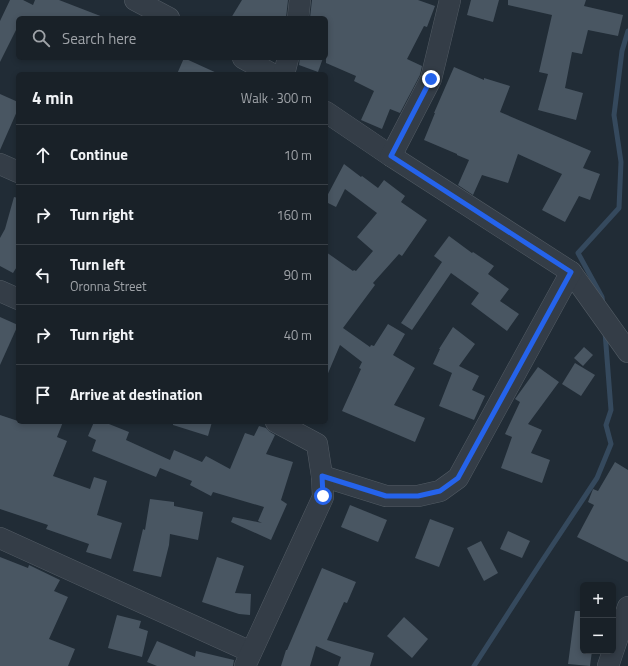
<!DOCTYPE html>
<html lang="en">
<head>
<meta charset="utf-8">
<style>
  :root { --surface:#192128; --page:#262e34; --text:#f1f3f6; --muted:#9fa3a8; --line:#373e45 }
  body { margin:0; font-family:"Titillium Web",sans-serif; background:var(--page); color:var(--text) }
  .controls { position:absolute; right:12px; bottom:12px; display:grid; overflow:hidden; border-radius:6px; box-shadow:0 2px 6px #0003 }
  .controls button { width:36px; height:36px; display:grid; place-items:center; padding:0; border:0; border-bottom:1px solid var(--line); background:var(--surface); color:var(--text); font:20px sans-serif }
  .stop { position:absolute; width:12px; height:12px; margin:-9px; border:3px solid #2563eb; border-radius:50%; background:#fff }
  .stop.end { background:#2563eb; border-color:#fff; box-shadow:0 1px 4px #0008 }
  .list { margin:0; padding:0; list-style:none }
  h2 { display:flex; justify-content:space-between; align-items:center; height:52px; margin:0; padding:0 16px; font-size:17px }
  h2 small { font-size:13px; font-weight:400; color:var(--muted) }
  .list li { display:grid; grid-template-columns:26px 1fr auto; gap:12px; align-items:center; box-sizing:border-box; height:60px; padding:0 16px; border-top:1px solid var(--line) }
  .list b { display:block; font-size:15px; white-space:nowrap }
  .list p { margin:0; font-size:13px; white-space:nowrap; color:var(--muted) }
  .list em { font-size:13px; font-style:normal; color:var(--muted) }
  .icon { flex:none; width:22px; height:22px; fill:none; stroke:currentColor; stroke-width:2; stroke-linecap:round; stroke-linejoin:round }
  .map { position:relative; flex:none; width:628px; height:666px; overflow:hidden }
  .search { position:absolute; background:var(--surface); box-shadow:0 2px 6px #0003; left:16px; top:16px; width:312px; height:44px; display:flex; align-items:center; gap:10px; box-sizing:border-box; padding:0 14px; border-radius:6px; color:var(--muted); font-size:15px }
  .panel { position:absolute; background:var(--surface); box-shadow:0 2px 6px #0003; left:16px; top:72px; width:312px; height:352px; border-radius:6px }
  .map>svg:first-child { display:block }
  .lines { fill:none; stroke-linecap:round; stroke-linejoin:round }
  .stream { stroke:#35495d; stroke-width:5 }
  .building { fill:#495662 }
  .minor-casing { stroke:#525b64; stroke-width:22 }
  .minor { stroke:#343d47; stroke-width:21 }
  .route { stroke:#2563eb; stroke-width:5 }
</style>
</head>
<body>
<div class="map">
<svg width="628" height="666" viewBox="0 0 628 666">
  <rect width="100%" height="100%" fill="#212c36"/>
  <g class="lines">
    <g class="stream">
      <polyline points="603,304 602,297 578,253 619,208 621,162 614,115 622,51 628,31"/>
      <polyline points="474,666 540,564 597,478 611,444 606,425 611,410 605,332"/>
    </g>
  </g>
  <g class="building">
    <polygon points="10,0 23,0 33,5 35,0 59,0 103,17 18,18 18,26 0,62 0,21"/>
    <polygon points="242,0 288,0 286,18 231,18"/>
    <polygon points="312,0 418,0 435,6 427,27 424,26 407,59 422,66 420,75 400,113 390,109 382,129 361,120 374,91 354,81 356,76 326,63 326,18 310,18"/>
    <polygon points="471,0 499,0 493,22 467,15"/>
    <polygon points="508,0 586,0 584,6 623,15 618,36 588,30 582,54 572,52 565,88 583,93 576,120 538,110 548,74 539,72 552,15 508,5"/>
    <polygon points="184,58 219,74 177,74"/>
    <polygon points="300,58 323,58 318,72 299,65"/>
    <polygon points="454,67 484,80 484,78 510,86 500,112 591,151 583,168 600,174 590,200 579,196 565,222 542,210 562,174 518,154 508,183 482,175 473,195 458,185 469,160 457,155 457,154 424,140 435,113 434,113"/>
    <polygon points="0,94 18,102 18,109 0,150"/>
    <polygon points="344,164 361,177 362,176 378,188 384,180 405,196 401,202 427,220 402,256 399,254 373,283 375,285 343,328 370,347 371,345 374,346 388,324 405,334 393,355 415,368 394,405 425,418 415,442 342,411 361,369 359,368 362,362 340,345 326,378 326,252 353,271 354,270 356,271 373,251 357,237 377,213 345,189 336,207 326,202 326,198"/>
    <polygon points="14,197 18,198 18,265 13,273 0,266 0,238 5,229"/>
    <polygon points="449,236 472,253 473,252 494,266 488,274 509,289 500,301 519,314 507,331 471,304 479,293 451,273 412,330 401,323 442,262 434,256"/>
    <polygon points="0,317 18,325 0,365"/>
    <polygon points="453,327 475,344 459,366 479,376 472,390 485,396 474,420 439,406 452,373 433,364 440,349 439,349"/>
    <polygon points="584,347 593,355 583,366 574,358"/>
    <polygon points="575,363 595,375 581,396 562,384"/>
    <polygon points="538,367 559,382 528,424 542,430 531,453 550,460 542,483 501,468 512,437 505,434 520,402 515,399"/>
    <polygon points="0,415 18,421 18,422 63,422 57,437 67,441 53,476 90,489 94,477 107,481 97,515 122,523 111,559 86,552 89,544 46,529 48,525 0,509"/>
    <polygon points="94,422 104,422 129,432 126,440 170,460 174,450 202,462 206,456 230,469 245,433 254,436 259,426 266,428 270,432 275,435 266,454 293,462 281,500 287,504 271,540 231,522 233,517 262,523 258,521 264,507 213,492 211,496 190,485 192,481 160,468 156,477 92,451 96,440 88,436"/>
    <polygon points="173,422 212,422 208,436 173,425"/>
    <polygon points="615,462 628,470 628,562 577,537 594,505 588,502 593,489 598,491"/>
    <polygon points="150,499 174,502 174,506 203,512 198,540 170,534 169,545 161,577 133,571 143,529 145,530"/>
    <polygon points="350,505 387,520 378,542 341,527"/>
    <polygon points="430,519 454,528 439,567 415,558"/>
    <polygon points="508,531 530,541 522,558 500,549"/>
    <polygon points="481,541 498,573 484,581 467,548"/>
    <polygon points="0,557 28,568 29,565 60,580 54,591 68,597 49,639 75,649 68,666 0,666"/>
    <polygon points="217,557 244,566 235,593 251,594 250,615 239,614 202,602"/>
    <polygon points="322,568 356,582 347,603 344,602 327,640 374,653 370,666 338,666 341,657 316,646 310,666 281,666 286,650 287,650"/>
    <polygon points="575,611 583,611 583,651 592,651 590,666 568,664"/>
    <polygon points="117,615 141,621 139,628 148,631 142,657 108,648"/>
    <polygon points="404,617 428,639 412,658 387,636"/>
    <polygon points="157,641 195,657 196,651 234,660 233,666 157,666 147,662"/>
  </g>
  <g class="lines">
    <defs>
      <g id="minor">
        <polyline points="135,0 169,18"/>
        <polyline points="298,18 300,0"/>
        <polyline points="243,58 272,74"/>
        <polyline points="284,74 288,58"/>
        <polyline points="326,112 391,156 571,272 628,352"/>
        <polyline points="391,156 431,79 450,0"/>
        <polyline points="0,164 18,172"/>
        <polyline points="0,291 18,299"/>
        <polyline points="322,476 386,496 418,496 440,491 458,478 571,272"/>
        <polyline points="0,538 251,652"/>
        <polyline points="245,666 323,497 322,476 317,444 276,422"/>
        <polyline points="608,666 628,607"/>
      </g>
    </defs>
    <use href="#minor" class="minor-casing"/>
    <use href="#minor" class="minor"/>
  </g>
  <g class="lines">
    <polyline class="route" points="323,496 322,476 386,496 418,496 440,491 458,478 571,272 391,156 431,79"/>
  </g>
</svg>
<div class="controls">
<button>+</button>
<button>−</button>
</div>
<div class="stop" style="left:323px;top:496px"></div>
<div class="stop end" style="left:431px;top:79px"></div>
<div class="search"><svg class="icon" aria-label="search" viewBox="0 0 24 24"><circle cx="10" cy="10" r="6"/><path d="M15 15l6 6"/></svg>Search here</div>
<section class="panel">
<h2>4 min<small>Walk · 300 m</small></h2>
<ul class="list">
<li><svg class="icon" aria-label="ahead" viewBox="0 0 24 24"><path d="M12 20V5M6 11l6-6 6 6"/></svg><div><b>Continue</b></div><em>10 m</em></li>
<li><svg class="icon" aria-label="right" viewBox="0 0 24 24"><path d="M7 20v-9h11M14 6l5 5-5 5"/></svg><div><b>Turn right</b></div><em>160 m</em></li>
<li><svg class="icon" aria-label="left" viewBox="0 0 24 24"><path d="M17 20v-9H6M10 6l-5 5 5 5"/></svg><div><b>Turn left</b><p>Oronna Street</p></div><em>90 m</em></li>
<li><svg class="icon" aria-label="right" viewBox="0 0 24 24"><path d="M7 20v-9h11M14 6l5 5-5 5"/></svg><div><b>Turn right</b></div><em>40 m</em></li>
<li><svg class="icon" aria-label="arrive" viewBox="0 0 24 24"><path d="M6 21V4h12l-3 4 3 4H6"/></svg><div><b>Arrive at destination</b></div></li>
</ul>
</section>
</div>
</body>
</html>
